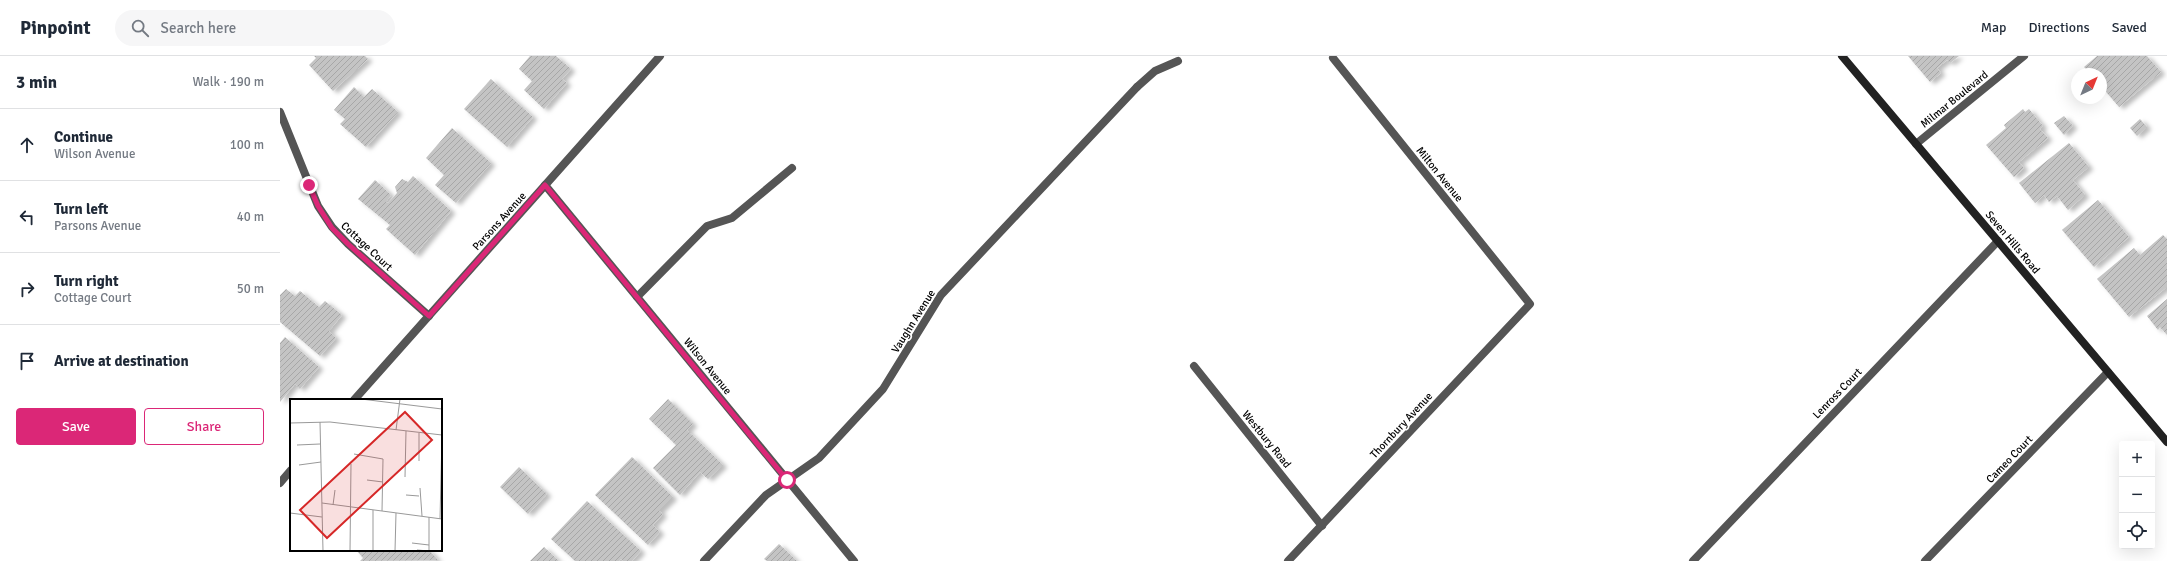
<!DOCTYPE html>
<html lang="en">
<head>
<meta charset="utf-8">
<style>
  :root { --surface:#fff; --page:#f6f6f7; --text:#1f2937; --muted:#747a83; --line:#e0e1e3; --accent:#db2777 }
  body { margin:0; font-family:Signika,sans-serif; background:var(--page); color:var(--text) }
  .controls { position:absolute; right:12px; bottom:12px; display:grid; overflow:hidden; border-radius:4px; box-shadow:0 4px 16px #0002 }
  .controls button { width:36px; height:36px; display:grid; place-items:center; padding:0; border:0; border-bottom:1px solid var(--line); background:var(--surface); color:var(--text); font:20px sans-serif }
  .compass { position:absolute; left:1791px; top:12px; width:36px; height:36px; border-radius:50%; background:var(--surface); box-shadow:0 4px 16px #0002; rotate:43deg }
  .stop { position:absolute; width:12px; height:12px; margin:-9px; border:3px solid #db2777; border-radius:50%; background:#fff }
  .stop.end { background:#db2777; border-color:#fff; box-shadow:0 1px 4px #0008 }
  .list { margin:0; padding:0; list-style:none }
  h2 { display:flex; justify-content:space-between; align-items:center; height:52px; margin:0; padding:0 16px; font-size:17px }
  h2 small { font-size:13px; font-weight:400; color:var(--muted) }
  .list li { display:grid; grid-template-columns:26px 1fr auto; gap:12px; align-items:center; box-sizing:border-box; height:72px; padding:0 16px; border-top:1px solid var(--line) }
  .list b { display:block; font-size:15px; white-space:nowrap }
  .list p { margin:0; font-size:13px; white-space:nowrap; color:var(--muted) }
  .list em { font-size:13px; font-style:normal; color:var(--muted) }
  .actions { display:flex; gap:8px; padding:12px 16px }
  .actions a { flex:1; padding:9px 0; border:1px solid var(--accent); border-radius:4px; text-align:center; font-size:14px; color:var(--accent) }
  .actions .main { background:var(--accent); color:#fff }
  .icon { flex:none; width:22px; height:22px; fill:none; stroke:currentColor; stroke-width:2; stroke-linecap:round; stroke-linejoin:round }
  .map { position:relative; flex:none; width:1887px; height:505px; overflow:hidden }
  header { display:flex; align-items:center; gap:24px; box-sizing:border-box; height:56px; padding:0 20px; background:var(--surface); border-bottom:1px solid var(--line) }
  header strong { font-size:19px }
  nav { display:flex; gap:22px; margin-inline-start:auto; font-size:14px }
  .search { width:280px; height:36px; background:var(--page); display:flex; align-items:center; gap:10px; box-sizing:border-box; padding:0 14px; border-radius:22px; color:var(--muted); font-size:15px }
  main { display:flex }
  aside { flex:1; background:var(--surface) }
  .map>svg:first-child { display:block }
  .building { fill:url(#building-hatch); filter:url(#shadow) }
  .lines { fill:none; stroke-linecap:round; stroke-linejoin:round }
  .lane { stroke:#555; stroke-width:8 }
  .street { stroke:#555; stroke-width:8 }
  .secondary { stroke:#222; stroke-width:8 }
  .route { stroke:#db2777; stroke-width:5 }
  .labels { text-anchor:middle; stroke-width:3.5; stroke-linejoin:round; paint-order:stroke }
  .street-label { font-size:11px; fill:#000; stroke:#fff }
  .inset-road { fill:none; stroke:#999; stroke-width:1 }
  .view { fill:#d62828; fill-opacity:0.15; stroke:#d62828; stroke-width:2 }
  .inset-edge { fill:none; stroke:#000; stroke-width:2 }
</style>
</head>
<body>
<header>
<strong>Pinpoint</strong>
<div class="search"><svg class="icon" aria-label="search" viewBox="0 0 24 24"><circle cx="10" cy="10" r="6"/><path d="M15 15l6 6"/></svg>Search here</div>
<nav><a>Map</a><a>Directions</a><a>Saved</a></nav>
</header>
<main>
<aside>
<h2>3 min<small>Walk · 190 m</small></h2>
<ul class="list">
<li><svg class="icon" aria-label="ahead" viewBox="0 0 24 24"><path d="M12 20V5M6 11l6-6 6 6"/></svg><div><b>Continue</b><p>Wilson Avenue</p></div><em>100 m</em></li>
<li><svg class="icon" aria-label="left" viewBox="0 0 24 24"><path d="M17 20v-9H6M10 6l-5 5 5 5"/></svg><div><b>Turn left</b><p>Parsons Avenue</p></div><em>40 m</em></li>
<li><svg class="icon" aria-label="right" viewBox="0 0 24 24"><path d="M7 20v-9h11M14 6l5 5-5 5"/></svg><div><b>Turn right</b><p>Cottage Court</p></div><em>50 m</em></li>
<li><svg class="icon" aria-label="arrive" viewBox="0 0 24 24"><path d="M6 21V4h12l-3 4 3 4H6"/></svg><div><b>Arrive at destination</b></div></li>
</ul>
<div class="actions"><a class="main">Save</a><a>Share</a></div>
</aside>
<div class="map">
<svg width="1887" height="505" viewBox="0 0 1887 505">
  <defs>
    <pattern id="building-hatch" width="6" height="6" patternUnits="userSpaceOnUse"><rect width="6" height="6" fill="#c4c4c4"/><path d="M-1 1l2-2M0 6l6-6M5 7l2-2" fill="none" stroke="#a7a7a7"/></pattern>
    <filter id="shadow"><feDropShadow dx="4.5" dy="2.5" stdDeviation="2" flood-color="#0004"/></filter>
  </defs>
  <rect width="100%" height="100%" fill="#fff"/>
  <g class="building">
    <polygon points="34,0 85,0 88,3 53,35 29,9 36,2"/>
    <polygon points="250,0 276,0 291,13 282,23 287,27 264,53 244,34 252,25 239,13"/>
    <polygon points="1628,0 1679,0 1670,7 1667,4 1657,12 1661,17 1650,26"/>
    <polygon points="1817,0 1867,0 1881,16 1839,51 1821,30 1821,18 1811,18 1804,11"/>
    <polygon points="211,23 253,61 227,91 184,53"/>
    <polygon points="74,31 84,41 92,33 118,56 86,91 60,68 65,63 54,54"/>
    <polygon points="1743,53 1745,56 1749,53 1763,70 1760,73 1768,82 1739,106 1744,112 1734,121 1706,89 1726,72 1724,69"/>
    <polygon points="1784,60 1793,70 1784,79 1774,67"/>
    <polygon points="1860,63 1867,71 1857,80 1850,72"/>
    <polygon points="172,72 211,107 176,147 155,129 164,119 146,102"/>
    <polygon points="1789,87 1809,111 1793,124 1805,139 1788,154 1777,140 1769,146 1764,139 1755,147 1739,127"/>
    <polygon points="133,120 171,155 135,199 106,173 110,169 78,143 95,124 111,139 106,146 108,147 117,137 115,131 122,123 128,126"/>
    <polygon points="1818,144 1849,181 1814,211 1782,174"/>
    <polygon points="1883,179 1887,183 1887,231 1849,261 1817,223 1854,192 1860,199"/>
    <polygon points="6,233 15,240 20,235 39,251 45,245 62,259 49,275 56,282 40,300 0,266 0,239"/>
    <polygon points="1887,243 1887,279 1880,271 1878,274 1867,260"/>
    <polygon points="5,281 39,311 20,333 15,328 0,346 0,287"/>
    <polygon points="388,343 413,368 407,374 443,409 428,423 420,416 400,439 373,412 396,389 369,363"/>
    <polygon points="352,401 393,441 379,455 383,458 373,469 380,476 368,489 315,439"/>
    <polygon points="239,411 267,438 248,458 220,431"/>
    <polygon points="307,445 361,495 352,505 343,505 341,503 339,505 295,505 271,483"/>
    <polygon points="499,488 517,505 487,505 484,503"/>
    <polygon points="264,491 279,505 250,505"/>
    <polygon points="76,494 149,494 158,504 80,505 83,502"/>
  </g>
  <g class="lines">
    <g class="lane">
      <polyline points="857,31 875,15 898,5"/>
      <polyline points="357,241 427,170 452,162 512,112"/>
    </g>
    <g class="street">
      <polyline points="0,56 38,150 52,171 68,188 149,260"/>
      <polyline points="1636,88 1744,0"/>
      <polyline points="265,129 574,505"/>
      <polyline points="914,310 1042,470"/>
      <polyline points="74,344 380,0"/>
      <polyline points="0,427 11,414"/>
      <polyline points="424,505 486,439 539,402 603,333 661,239 857,31"/>
      <polyline points="1008,505 1250,248 1053,2"/>
      <polyline points="1413,505 1718,185"/>
      <polyline points="1645,505 1828,316"/>
    </g>
    <polyline class="secondary" points="1562,0 1887,386"/>
  </g>
  <g class="lines">
    <polyline class="route" points="29,129 38,150 52,172 68,188 149,260 265,129 507,424"/>
  </g>
  <g class="labels">
    <g class="street-label">
      <text transform="translate(1674 43) rotate(-39)" y="4">Milmar Boulevard</text>
      <text transform="translate(1160 118) rotate(51)" y="4">Milton Avenue</text>
      <text transform="translate(219 165) rotate(-48)" y="4">Parsons Avenue</text>
      <text transform="translate(1733 186) rotate(50)" y="4">Seven Hills Road</text>
      <text transform="translate(87 190) rotate(43)" y="4">Cottage Court</text>
      <text transform="translate(633 265) rotate(-58)" y="4">Vaughn Avenue</text>
      <text transform="translate(428 310) rotate(51)" y="4">Wilson Avenue</text>
      <text transform="translate(1557 337) rotate(-46)" y="4">Lenross Court</text>
      <text transform="translate(1121 369) rotate(-47)" y="4">Thornbury Avenue</text>
      <text transform="translate(987 383) rotate(51)" y="4">Westbury Road</text>
      <text transform="translate(1729 403) rotate(-46)" y="4">Cameo Court</text>
    </g>
  </g>
  <g transform="translate(10 343)">
    <rect width="152" height="152" fill="#fff"/>
    <path class="inset-road" d="M71,0L152,10M30,23L33,152M0,24L40,23L152,36M106,31L110,0M129,34V62M7,46L30,45M64,55L93,60L92,112M9,66L31,63M115,78L116,32M77,81L93,83M130,89L132,117M116,96L129,97M32,104L152,120M43,106L45,91M0,114L32,118M150,120L152,37M122,144L139,146M127,151L139,152V118M60,152L61,65M83,152V111M105,152L106,114"/>
    <path class="view" d="M115,13L142,41L37,139L10,111Z"/>
    <rect width="152" height="152" class="inset-edge"/>
  </g>
</svg>
<div class="controls">
<button>+</button>
<button>−</button>
<button><svg class="icon" aria-label="locate" viewBox="0 0 24 24"><circle cx="12" cy="12" r="6"/><path d="M12 2v4M12 18v4M2 12h4M18 12h4"/></svg></button>
</div>
<svg class="compass" viewBox="-18 -18 36 36"><path d="M0-13l5 13h-10z" fill="#e53935"/><path d="M0 13l5-13h-10z" fill="#747a83"/></svg>
<div class="stop" style="left:507px;top:424px"></div>
<div class="stop end" style="left:29px;top:129px"></div>
</div>
</main>
</body>
</html>
